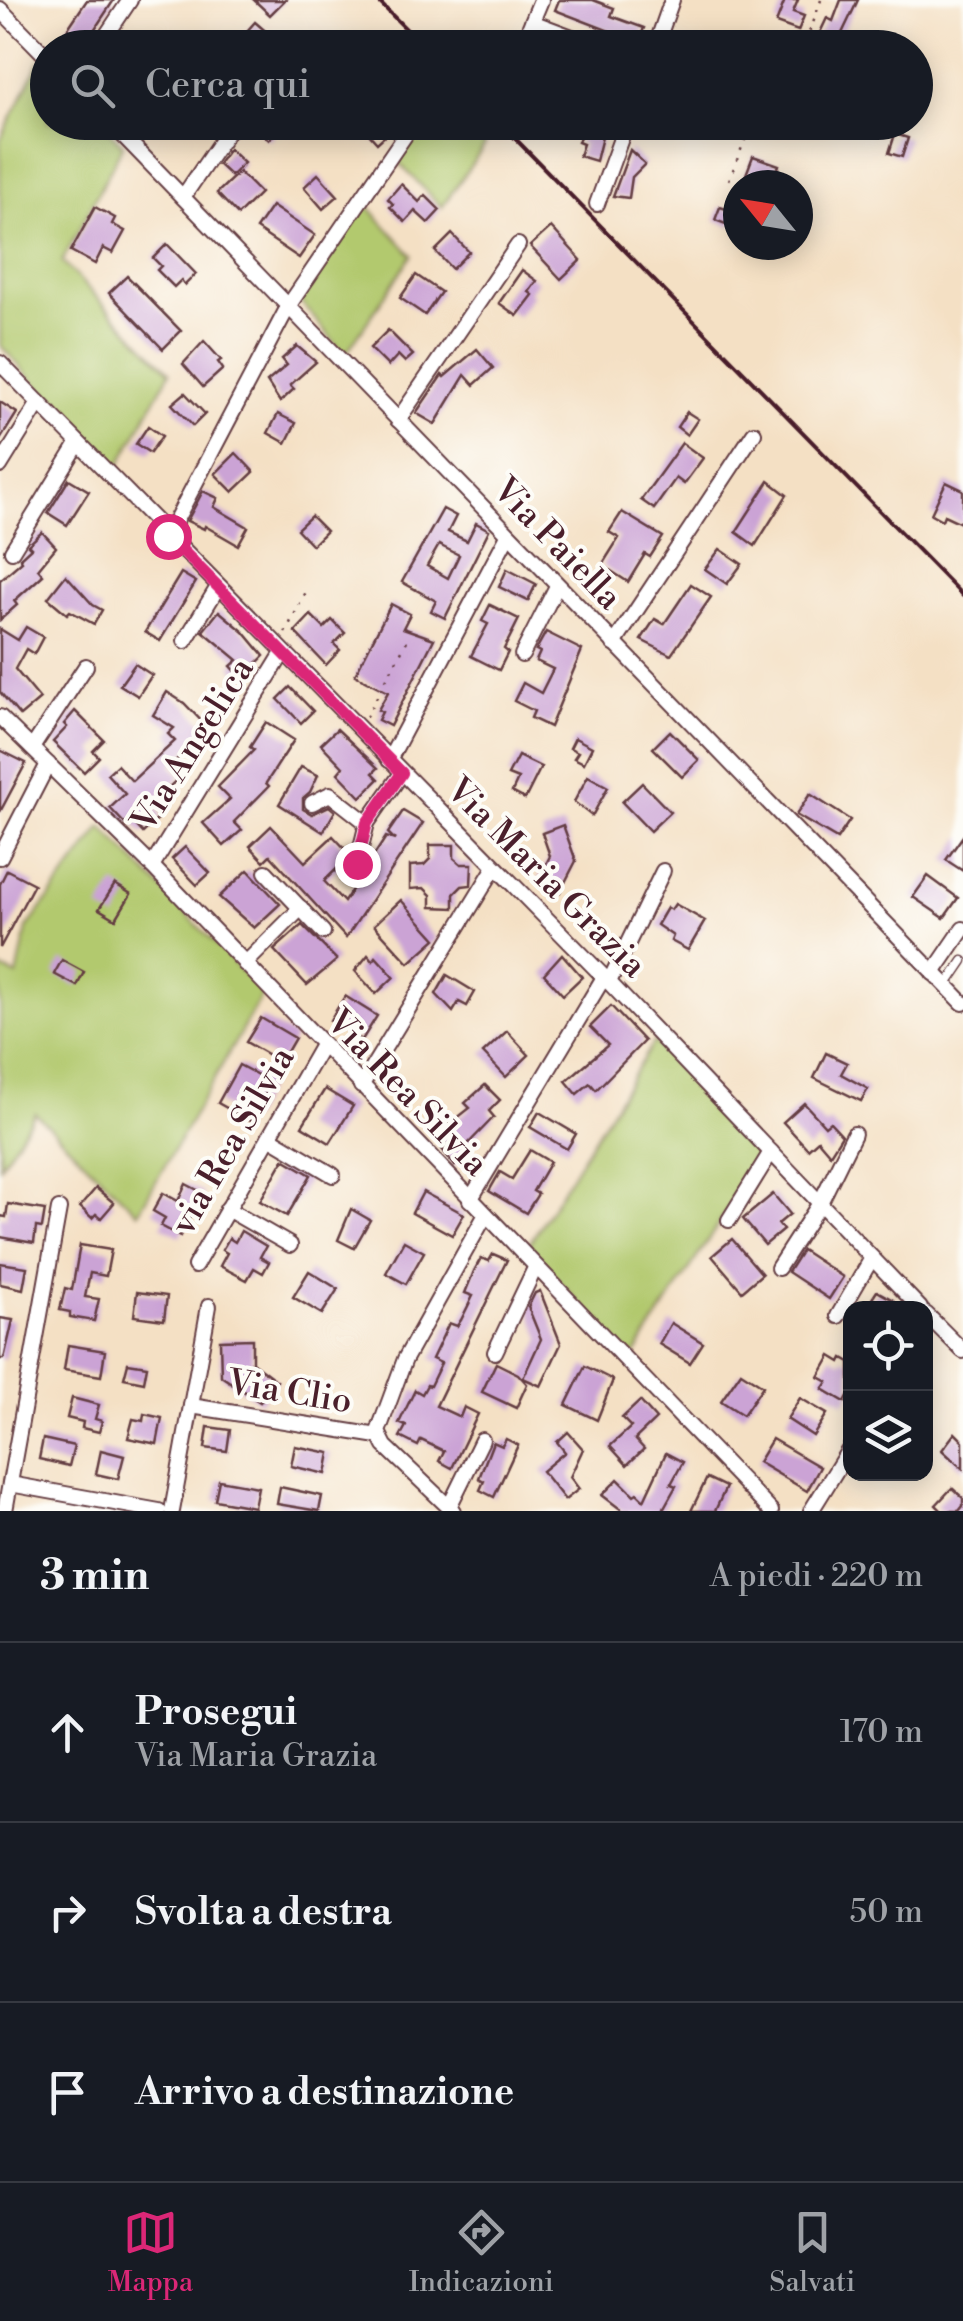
<!DOCTYPE html>
<html lang="it">
<head>
<meta charset="utf-8">
<style>
  :root { --surface:#171b24; --page:#242831; --text:#f1f3f6; --muted:#9ea1a6; --line:#363941; --accent:#db2777 }
  body { margin:0; font-family:"Libre Bodoni",serif; background:var(--page); color:var(--text) }
  .controls { position:absolute; right:30px; bottom:30px; display:grid; overflow:hidden; border-radius:20px; box-shadow:0 5px 25px #0003 }
  .controls button { width:90px; height:90px; display:grid; place-items:center; padding:0; border:0; border-bottom:2px solid var(--line); background:var(--surface); color:var(--text); font:50px sans-serif }
  .compass { position:absolute; left:723px; top:170px; width:90px; height:90px; border-radius:50%; background:var(--surface); box-shadow:0 5px 25px #0003; rotate:300deg }
  .stop { position:absolute; width:30px; height:30px; margin:-22px; border:8px solid #db2777; border-radius:50%; background:#fff }
  .stop.end { background:#db2777; border-color:#fff; box-shadow:0 2px 10px #0008 }
  .list { margin:0; padding:0; list-style:none }
  h2 { display:flex; justify-content:space-between; align-items:center; height:130px; margin:0; padding:0 40px; font-size:42px }
  h2 small { font-size:32px; font-weight:400; color:var(--muted) }
  .list li { display:grid; grid-template-columns:65px 1fr auto; gap:30px; align-items:center; box-sizing:border-box; height:180px; padding:0 40px; border-top:2px solid var(--line) }
  .list b { display:block; font-size:38px; white-space:nowrap }
  .list p { margin:0; font-size:32px; white-space:nowrap; color:var(--muted) }
  .list em { font-size:32px; font-style:normal; color:var(--muted) }
  .icon { flex:none; width:55px; height:55px; fill:none; stroke:currentColor; stroke-width:2; stroke-linecap:round; stroke-linejoin:round }
  .map { position:relative; flex:none; width:963px; height:1511px; overflow:hidden }
  .search { position:absolute; background:var(--surface); box-shadow:0 5px 25px #0003; left:30px; right:30px; top:30px; height:110px; display:flex; align-items:center; gap:25px; box-sizing:border-box; padding:0 35px; border-radius:55px; color:var(--muted); font-size:38px }
  .sheet { height:670px; background:var(--surface) }
  nav { display:flex; justify-content:space-around; align-items:center; box-sizing:border-box; height:140px; border-top:2px solid var(--line); background:var(--surface); font-size:28px; color:var(--muted) }
  nav a { display:grid; justify-items:center; gap:5px }
  nav .on { color:var(--accent) }
  .map>svg:first-child { display:block }
  .green { fill:#b2c96e; stroke:#7e744c; stroke-width:2.5 }
  .building { fill:#cba3d5; fill-rule:evenodd }
  .lines { fill:none; stroke-linecap:round; stroke-linejoin:round }
  .lane-casing { stroke:#643c42; stroke-width:11 }
  .street-casing { stroke:#643c42; stroke-width:18 }
  .path { stroke:#643c42; stroke-width:2.5; stroke-dasharray:2.5 8; stroke-linecap:butt }
  .lane { stroke:#fff; stroke-width:8 }
  .street { stroke:#fff; stroke-width:14 }
  .rail { stroke:#4a1f2b; stroke-width:4 }
  .route { stroke:#db2777; stroke-width:12 }
  .labels { text-anchor:middle; stroke-width:8; stroke-linejoin:round; paint-order:stroke }
  .street-label { font-size:35px; fill:#4a1f2b; stroke:#fdfcf7 }
</style>
</head>
<body>
<div class="map">
<svg width="963" height="1511" viewBox="0 0 963 1511">
  <rect width="100%" height="100%" fill="#fdfcf7"/>
  <filter id="ink" filterUnits="userSpaceOnUse"><feTurbulence type="fractalNoise" baseFrequency=".01" numOctaves="2"/><feDisplacementMap in="SourceGraphic" scale="20" xChannelSelector="R" yChannelSelector="G"/><feConvolveMatrix kernelMatrix="1 2 1 2 8 2 1 2 1" color-interpolation-filters="sRGB"/></filter>
  <filter id="wash" filterUnits="userSpaceOnUse"><feTurbulence type="fractalNoise" baseFrequency=".0048" numOctaves="4" result="noise"/><feDisplacementMap in="SourceGraphic" scale="40" xChannelSelector="R" yChannelSelector="G"/><feGaussianBlur stdDeviation="2.25" result="paint"/><feColorMatrix in="noise" values="0 0 0 0 0 0 0 0 0 0 0 0 0 0 0 0 0 1.4 0 .05"/><feComposite in="paint" operator="in"/></filter>
  <g filter="url(#wash)">
    <rect width="100%" height="100%" fill="#f4e0c4"/>
    <g class="green">
      <polygon points="40,61 47,69 48,122 101,123 123,145 62,262 170,372 116,471 0,345 0,140"/>
      <polygon points="422,123 464,123 485,145 442,207 396,160"/>
      <polygon points="365,203 412,255 345,355 299,300"/>
      <polygon points="102,827 263,993 138,1213 35,1113 0,1166 0,968 17,976 27,928"/>
      <polygon points="654,1041 764,1153 632,1359 527,1247"/>
    </g>
    <g id="blocks">
      <g class="building">
        <polygon points="87,0 114,0 92,33 94,35 88,48 72,48 60,40"/>
        <polygon points="254,0 285,0 270,15"/>
        <polygon points="559,0 593,0 614,8 611,16 644,28 636,48 615,48 620,35 555,10"/>
        <polygon points="785,0 798,0 793,12 804,16 798,31 776,23"/>
        <polygon points="841,0 858,0 835,48 817,39 827,18 833,21"/>
        <polygon points="255,22 270,35 259,48 247,48 239,40"/>
        <polygon points="264,122 285,122 269,140 257,129"/>
        <polygon points="358,122 378,122 388,133 377,143"/>
        <polygon points="584,125 603,133 596,161 579,156 583,144 578,142"/>
        <polygon points="895,134 908,138 902,157 889,153"/>
        <polygon points="229,149 244,163 231,176 218,164"/>
        <polygon points="630,150 645,164 632,177 629,198 613,196"/>
        <polygon points="753,156 779,165 772,185 742,185"/>
        <polygon points="239,172 260,193 238,215 217,193"/>
        <polygon points="318,174 338,196 323,209 304,187"/>
        <polygon points="401,184 419,202 425,195 440,210 428,223 415,211 405,222 390,207 393,204 388,199"/>
        <polygon points="272,206 315,235 299,258 256,229"/>
        <polygon points="95,207 115,218 112,224 125,231 113,253 103,248 95,264 71,251"/>
        <polygon points="720,207 736,212 731,226 715,220"/>
        <polygon points="551,227 581,260 561,279 530,246"/>
        <polygon points="452,234 469,252 452,269 435,251"/>
        <polygon points="167,244 196,274 185,285 181,280 174,287 157,270 161,266 153,258"/>
        <polygon points="522,270 537,281 529,292 533,295 517,316 499,303"/>
        <polygon points="416,275 441,292 425,315 400,298"/>
        <polygon points="127,276 181,331 163,349 109,293"/>
        <polygon points="388,330 413,355 405,362 398,355 388,366 370,348"/>
        <polygon points="204,341 221,360 218,362 223,369 203,387 183,364"/>
        <polygon points="297,346 316,362 290,385 294,389 280,402 267,382 287,365 282,359"/>
        <polygon points="477,349 493,368 474,385 465,375 435,424 416,413 442,375 444,377"/>
        <polygon points="185,393 205,414 193,426 172,404"/>
        <polygon points="0,402 17,413 0,440"/>
        <polygon points="687,412 698,419 687,435 677,427"/>
        <polygon points="278,414 296,423 286,443 268,433"/>
        <polygon points="148,426 162,436 150,453 136,444"/>
        <polygon points="682,443 703,458 684,484 676,478 654,509 641,500"/>
        <polygon points="236,453 254,472 233,492 215,474"/>
        <polygon points="69,479 89,491 67,525 48,513"/>
        <polygon points="769,481 787,495 755,546 736,532"/>
        <polygon points="946,482 963,490 963,524 944,515 942,520 931,514"/>
        <polygon points="203,491 218,498 214,507 248,527 238,545 205,526 204,529 187,521"/>
        <path d="M443,509L456,516L448,532L467,541L476,523L489,530L445,618L431,611L436,601L402,582ZM439,545L459,555L448,578L427,566Z"/>
        <polygon points="622,512 663,537 650,557 645,554 628,582 602,565 619,538 609,532"/>
        <polygon points="311,516 326,531 312,545 297,529"/>
        <polygon points="42,532 56,547 38,569 43,575 14,601 17,605 0,620 0,580 22,561 20,558 31,548 28,545"/>
        <polygon points="720,549 742,564 727,584 705,569"/>
        <polygon points="507,569 536,584 528,601 499,587"/>
        <polygon points="181,573 196,582 160,641 145,632"/>
        <polygon points="66,575 93,605 102,610 94,624 70,611 67,614 48,598"/>
        <polygon points="691,584 711,597 671,655 641,640 655,619 664,624"/>
        <polygon points="391,604 410,614 403,628 434,639 390,726 378,720 382,712 378,710 388,692 355,675"/>
        <polygon points="490,605 519,619 504,649 508,652 499,670 471,656 488,624 482,621"/>
        <polygon points="219,611 244,632 264,656 242,678 231,666 238,660 203,631"/>
        <polygon points="311,615 324,628 332,620 345,633 334,644 340,650 326,665 295,632"/>
        <polygon points="26,627 43,637 34,654 26,649 15,669 40,699 20,716 0,692 0,629 18,640"/>
        <polygon points="546,632 582,650 550,727 531,718 534,711 514,701 523,683 541,693 553,669 536,661 540,652 536,650"/>
        <polygon points="135,664 152,675 138,696 120,685"/>
        <polygon points="290,687 313,711 301,723 278,699"/>
        <polygon points="167,692 184,703 209,729 171,765 181,776 151,804 162,815 143,833 130,819 125,824 110,808 125,794 107,774 117,765 132,781 175,741 168,734 174,728 153,715"/>
        <polygon points="75,711 104,740 93,751 99,757 84,772 53,742 67,727 64,724"/>
        <polygon points="266,722 294,740 266,783 269,786 234,822 242,830 224,846 203,823 230,799 218,787 254,750 250,747"/>
        <polygon points="337,729 378,768 373,773 379,779 361,797 338,773 343,767 321,744"/>
        <polygon points="670,731 699,760 682,777 653,748"/>
        <polygon points="575,738 592,747 584,763 574,758 578,752 570,748"/>
        <polygon points="0,750 26,763 0,812"/>
        <polygon points="518,756 541,767 525,799 512,792 518,779 508,775"/>
        <polygon points="301,767 318,775 310,792 303,798 303,809 312,814 329,806 335,811 323,832 279,804"/>
        <polygon points="588,776 608,787 592,816 574,802"/>
        <polygon points="642,783 670,812 650,831 622,802"/>
        <polygon points="810,794 850,820 837,839 796,815"/>
        <polygon points="403,811 423,823 346,938 270,855 264,861 250,846 271,826 305,862 333,836 349,853 347,859 324,881 344,902 386,837 395,840 388,833"/>
        <polygon points="563,825 576,861 560,892 538,880 550,856 542,833"/>
        <polygon points="963,836 963,871 946,860"/>
        <polygon points="430,845 454,845 454,858 461,864 472,864 471,885 462,886 454,894 454,908 431,907 431,895 424,888 410,889 410,866 424,865 430,859"/>
        <polygon points="185,847 210,873 197,885 172,859"/>
        <polygon points="7,870 34,884 0,948 0,884"/>
        <polygon points="248,870 280,904 254,928 219,897"/>
        <polygon points="928,876 958,898 944,918 913,897"/>
        <polygon points="115,884 131,894 116,919 99,909"/>
        <polygon points="401,900 436,939 409,963 374,925"/>
        <polygon points="675,904 705,921 688,950 671,941 673,936 657,925 667,908 671,910"/>
        <polygon points="302,925 337,960 307,985 274,950"/>
        <polygon points="562,954 582,977 563,995 544,974"/>
        <polygon points="368,955 373,961 376,957 394,977 376,994 355,971"/>
        <polygon points="62,960 84,972 77,986 54,974"/>
        <polygon points="447,975 475,992 467,1006 459,1002 453,1012 436,994"/>
        <polygon points="345,996 377,1016 362,1040 330,1020"/>
        <polygon points="611,1006 644,1041 596,1090 590,1083 577,1094 566,1081 608,1045 590,1027"/>
        <polygon points="261,1018 295,1038 281,1062 246,1042"/>
        <polygon points="507,1031 529,1055 506,1077 483,1053"/>
        <polygon points="826,1053 847,1063 841,1074 868,1089 861,1101 814,1078"/>
        <polygon points="239,1065 271,1082 250,1121 218,1103"/>
        <polygon points="485,1085 500,1100 489,1111 494,1117 463,1149 468,1155 455,1166 442,1149 447,1146 437,1134 470,1108 465,1103"/>
        <polygon points="325,1089 353,1106 330,1143 302,1126"/>
        <polygon points="804,1103 825,1126 830,1122 842,1135 830,1154 818,1140 808,1149 783,1122"/>
        <polygon points="539,1112 576,1134 567,1149 530,1127"/>
        <polygon points="530,1150 550,1162 533,1191 538,1194 526,1213 489,1191 500,1172 512,1179"/>
        <polygon points="284,1159 311,1175 287,1216 260,1201"/>
        <polygon points="186,1184 203,1193 180,1236 161,1226 165,1218 153,1211 163,1193 178,1201"/>
        <polygon points="96,1188 114,1203 101,1218 96,1214 92,1218 80,1207"/>
        <polygon points="423,1192 464,1214 452,1235 412,1213"/>
        <polygon points="773,1194 790,1214 778,1224 783,1230 765,1245 743,1219"/>
        <polygon points="8,1204 45,1210 42,1228 36,1227 34,1243 0,1237 0,1216 6,1217"/>
        <polygon points="351,1209 370,1220 354,1248 338,1240"/>
        <polygon points="241,1231 266,1246 260,1257 269,1262 263,1273 254,1268 247,1280 220,1266 227,1253 222,1250 229,1238 235,1242"/>
        <polygon points="732,1239 762,1274 742,1291 712,1256"/>
        <polygon points="404,1241 424,1252 406,1284 386,1273"/>
        <polygon points="80,1245 111,1250 106,1276 90,1273 85,1297 99,1299 94,1321 70,1317 70,1312 60,1310 65,1288 72,1290"/>
        <polygon points="802,1250 843,1277 829,1299 788,1272"/>
        <polygon points="493,1254 507,1260 436,1406 460,1417 464,1407 478,1414 452,1468 439,1461 444,1451 421,1440 418,1446 400,1437 406,1426 399,1423 415,1390 422,1394 427,1385 430,1386 441,1363 432,1359 449,1323 457,1326 461,1320 473,1296 465,1293 474,1271 481,1258 489,1261"/>
        <polygon points="0,1263 27,1267 23,1289 0,1284"/>
        <polygon points="309,1271 338,1289 322,1314 293,1297"/>
        <polygon points="540,1291 561,1344 541,1386 523,1378 541,1339 528,1307 535,1293"/>
        <polygon points="877,1291 893,1300 887,1308 866,1308"/>
        <polygon points="137,1292 167,1296 164,1320 134,1316"/>
        <polygon points="0,1318 13,1320 4,1359 0,1359"/>
        <polygon points="671,1323 703,1343 690,1363 659,1344"/>
        <polygon points="252,1339 252,1362 277,1381 260,1402 221,1376 220,1340"/>
        <polygon points="68,1345 105,1351 101,1376 64,1370"/>
        <polygon points="831,1356 841,1362 843,1358 850,1362 850,1392 845,1402 823,1389 828,1382 819,1377"/>
        <polygon points="128,1363 147,1366 144,1382 124,1378"/>
        <polygon points="496,1363 518,1374 527,1384 516,1408 482,1392"/>
        <polygon points="585,1366 613,1380 597,1420 566,1405"/>
        <polygon points="741,1372 763,1386 743,1415 721,1401"/>
        <polygon points="72,1398 99,1405 95,1419 102,1421 99,1432 82,1428 83,1422 67,1418"/>
        <polygon points="800,1398 827,1414 813,1436 787,1419"/>
        <polygon points="640,1401 656,1419 635,1439 644,1449 627,1465 610,1446 631,1427 622,1418"/>
        <polygon points="144,1414 162,1418 157,1444 128,1438 133,1419 143,1421"/>
        <polygon points="208,1427 230,1430 227,1451 205,1448"/>
        <polygon points="568,1432 583,1449 570,1477 579,1489 565,1500 542,1471 565,1452 557,1442"/>
        <polygon points="955,1433 963,1441 963,1469 942,1450"/>
        <polygon points="43,1439 74,1446 69,1466 39,1459"/>
        <polygon points="506,1439 518,1445 494,1497 480,1490 484,1481 479,1478 493,1442 502,1446"/>
        <polygon points="772,1439 820,1467 807,1491 758,1462"/>
        <polygon points="295,1446 330,1453 326,1474 291,1466"/>
        <polygon points="101,1450 124,1456 118,1479 96,1474"/>
        <polygon points="666,1453 683,1462 671,1484 676,1486 662,1511 623,1511 602,1495 618,1479 634,1495 637,1493 644,1500"/>
        <polygon points="707,1478 726,1487 715,1511 691,1511"/>
        <polygon points="219,1480 258,1487 254,1507 215,1500"/>
        <polygon points="280,1487 322,1496 319,1511 277,1504"/>
        <polygon points="952,1488 963,1498 963,1506 959,1511 942,1511 936,1505"/>
      </g>
    </g>
  </g>
  <g filter="url(#ink)">
    <use href="#blocks" fill-opacity="0" stroke="#643c42" stroke-width="2.5"/>
    <g class="lines">
      <defs>
        <polyline id="lane" points="946,986 963,961"/>
        <g id="street">
          <polyline points="0,9 48,58"/>
          <polyline points="532,22 601,48"/>
          <polyline points="98,48 130,0"/>
          <polyline points="286,48 289,43"/>
          <polyline points="521,48 541,0"/>
          <polyline points="655,48 672,0"/>
          <polyline points="110,122 963,1003"/>
          <polyline points="183,197 234,122"/>
          <polyline points="597,204 627,122"/>
          <polyline points="0,363 604,977 920,1308"/>
          <polyline points="398,420 518,245"/>
          <polyline points="0,466 39,403"/>
          <polyline points="168,535 289,305 414,122"/>
          <polyline points="12,551 78,444"/>
          <polyline points="185,641 218,587"/>
          <polyline points="614,644 754,433"/>
          <polyline points="522,655 557,586"/>
          <polyline points="0,717 152,866 771,1511"/>
          <polyline points="32,748 86,666"/>
          <polyline points="389,760 508,535"/>
          <polyline points="312,803 330,794 367,823"/>
          <polyline points="0,857 48,764"/>
          <polyline points="357,864 367,823 402,773"/>
          <polyline points="152,866 283,653"/>
          <polyline points="266,872 323,932"/>
          <polyline points="245,964 301,908"/>
          <polyline points="933,973 963,929"/>
          <polyline points="609,982 663,871"/>
          <polyline points="361,1086 495,867"/>
          <polyline points="269,1137 333,1175"/>
          <polyline points="470,1200 604,977"/>
          <polyline points="227,1209 290,1245"/>
          <polyline points="729,1220 771,1152"/>
          <polyline points="195,1266 322,1045"/>
          <polyline points="778,1268 820,1203 854,1134"/>
          <polyline points="926,1314 963,1351"/>
          <polyline points="838,1316 872,1258"/>
          <polyline points="495,1352 535,1268"/>
          <polyline points="191,1406 378,1436"/>
          <polyline points="10,1484 159,1511"/>
          <polyline points="449,1507 482,1440"/>
          <polyline points="5,1511 59,1209"/>
          <polyline points="172,1511 209,1306"/>
          <polyline points="453,1511 385,1446 378,1432 405,1359 485,1216"/>
          <polyline points="811,1511 850,1448"/>
        </g>
      </defs>
      <use href="#lane" class="lane-casing"/>
      <use href="#street" class="street-casing"/>
      <g class="path">
        <polyline points="796,48 811,29 821,0"/>
        <polyline points="729,180 752,122"/>
        <polyline points="285,633 308,588"/>
        <polyline points="366,717 408,639"/>
      </g>
      <use href="#lane" class="lane"/>
      <use href="#street" class="street"/>
      <g class="rail">
        <polyline points="377,0 425,48"/>
        <polyline points="499,122 963,596"/>
      </g>
    </g>
  </g>
  <g class="lines" filter="url(#ink)">
    <polyline class="route" points="168,536 402,773 367,823 357,864"/>
  </g>
  <g class="labels">
    <g class="street-label">
      <text transform="translate(558 543) rotate(46)" y="12">Via Paiella</text>
      <text transform="translate(192 744) rotate(-58)" y="12">Via Angelica</text>
      <text transform="translate(547 877) rotate(45)" y="12">Via Maria Grazia</text>
      <text transform="translate(408 1092) rotate(46)" y="12">Via Rea Silvia</text>
      <text transform="translate(232 1140) rotate(-60)" y="12">via Rea Silvia</text>
      <text transform="translate(290 1391) rotate(9)" y="12">Via Clio</text>
    </g>
  </g>
</svg>
<div class="controls">
<button><svg class="icon" aria-label="locate" viewBox="0 0 24 24"><circle cx="12" cy="12" r="6"/><path d="M12 2v4M12 18v4M2 12h4M18 12h4"/></svg></button>
<button><svg class="icon" aria-label="layers" viewBox="0 0 24 24"><path d="M12 4l9 5-9 5-9-5zM3 14l9 5 9-5"/></svg></button>
</div>
<svg class="compass" viewBox="-18 -18 36 36"><path d="M0-13l5 13h-10z" fill="#e53935"/><path d="M0 13l5-13h-10z" fill="#9ea1a6"/></svg>
<div class="stop" style="left:168px;top:536px"></div>
<div class="stop end" style="left:357px;top:864px"></div>
<div class="search"><svg class="icon" aria-label="search" viewBox="0 0 24 24"><circle cx="10" cy="10" r="6"/><path d="M15 15l6 6"/></svg>Cerca qui</div>
</div>
<section class="sheet">
<h2>3 min<small>A piedi · 220 m</small></h2>
<ul class="list">
<li><svg class="icon" aria-label="ahead" viewBox="0 0 24 24"><path d="M12 20V5M6 11l6-6 6 6"/></svg><div><b>Prosegui</b><p>Via Maria Grazia</p></div><em>170 m</em></li>
<li><svg class="icon" aria-label="right" viewBox="0 0 24 24"><path d="M7 20v-9h11M14 6l5 5-5 5"/></svg><div><b>Svolta a destra</b></div><em>50 m</em></li>
<li><svg class="icon" aria-label="arrive" viewBox="0 0 24 24"><path d="M6 21V4h12l-3 4 3 4H6"/></svg><div><b>Arrivo a destinazione</b></div></li>
</ul>
</section>
<nav>
<a class="on"><svg class="icon" aria-label="map" viewBox="0 0 24 24"><path d="M3 6l6-2 6 2 6-2v14l-6 2-6-2-6 2zM9 4v14M15 6v14"/></svg>Mappa</a>
<a><svg class="icon" aria-label="directions" viewBox="0 0 24 24"><path d="M12 3l9 9-9 9-9-9zM9 14v-3h6M13 9l2 2-2 2"/></svg>Indicazioni</a>
<a><svg class="icon" aria-label="saved" viewBox="0 0 24 24"><path d="M7 4h10v16l-5-4-5 4z"/></svg>Salvati</a>
</nav>
</body>
</html>
